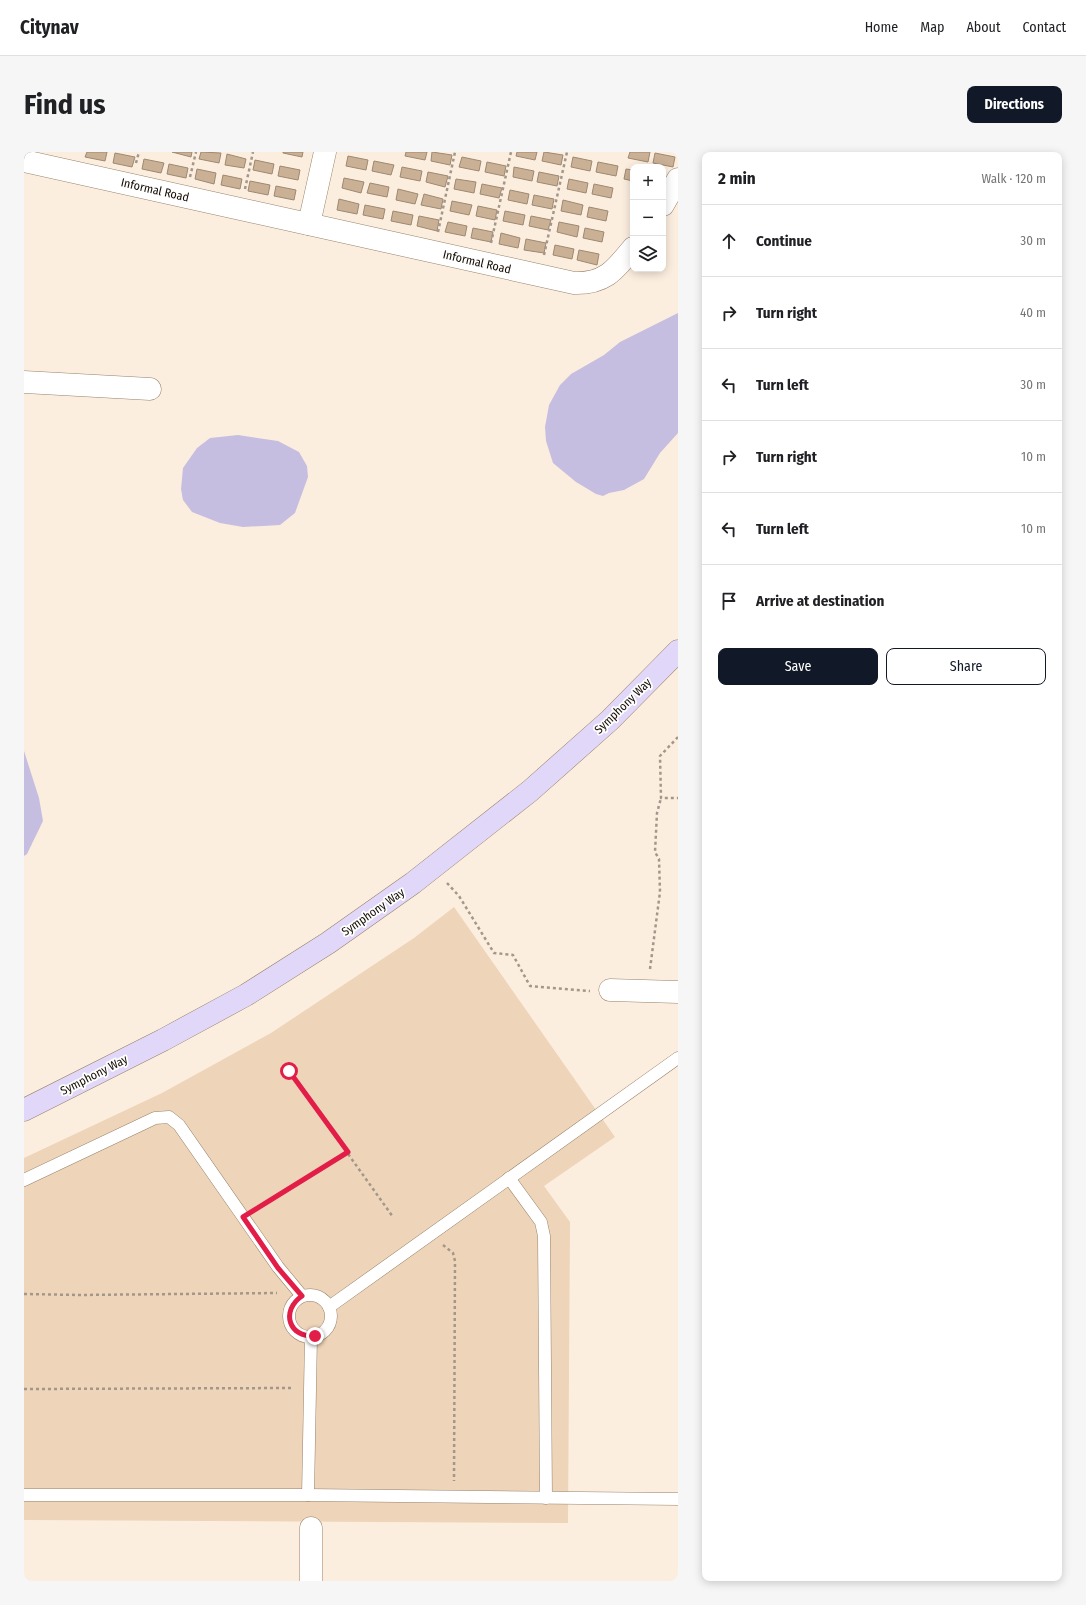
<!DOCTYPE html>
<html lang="en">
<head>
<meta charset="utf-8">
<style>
  :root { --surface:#fff; --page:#f6f6f6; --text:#202124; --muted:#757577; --line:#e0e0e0; --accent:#111827 }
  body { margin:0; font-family:"Fira Sans Condensed",sans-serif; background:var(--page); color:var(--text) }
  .controls { position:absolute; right:12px; top:12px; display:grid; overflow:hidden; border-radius:8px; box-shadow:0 2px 10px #0003 }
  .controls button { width:36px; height:36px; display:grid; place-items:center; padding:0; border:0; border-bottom:1px solid var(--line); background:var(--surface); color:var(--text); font:20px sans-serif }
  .stop { position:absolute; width:12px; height:12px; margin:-9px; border:3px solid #e11d48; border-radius:50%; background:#fff }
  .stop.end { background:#e11d48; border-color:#fff; box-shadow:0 1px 4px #0008 }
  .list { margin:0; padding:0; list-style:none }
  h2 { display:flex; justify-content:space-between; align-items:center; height:52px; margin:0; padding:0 16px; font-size:17px }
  h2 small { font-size:13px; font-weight:400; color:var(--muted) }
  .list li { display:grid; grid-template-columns:26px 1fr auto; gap:12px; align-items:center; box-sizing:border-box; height:72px; padding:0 16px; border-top:1px solid var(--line) }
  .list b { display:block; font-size:15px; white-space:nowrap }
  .list em { font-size:13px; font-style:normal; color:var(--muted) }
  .actions { display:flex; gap:8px; padding:12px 16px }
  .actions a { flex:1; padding:9px 0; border:1px solid var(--accent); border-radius:8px; text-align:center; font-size:14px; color:var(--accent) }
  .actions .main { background:var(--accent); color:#fff }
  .icon { flex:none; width:22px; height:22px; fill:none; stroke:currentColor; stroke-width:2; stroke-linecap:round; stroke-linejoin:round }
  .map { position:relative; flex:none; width:654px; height:1429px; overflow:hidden; border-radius:8px }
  header { display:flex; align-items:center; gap:24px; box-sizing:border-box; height:56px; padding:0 20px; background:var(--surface); border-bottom:1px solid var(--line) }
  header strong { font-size:19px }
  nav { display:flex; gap:22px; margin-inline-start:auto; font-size:14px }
  .intro { display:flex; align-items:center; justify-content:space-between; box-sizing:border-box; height:96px; padding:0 24px }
  h1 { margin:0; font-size:28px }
  .button { padding:10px 18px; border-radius:8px; background:var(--accent); color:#fff; font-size:14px; font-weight:700 }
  main { display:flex; gap:24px; padding:0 24px }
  aside { flex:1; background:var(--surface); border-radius:8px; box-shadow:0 2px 10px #0003 }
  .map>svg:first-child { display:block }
  .green { fill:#eed4b8 }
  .water { fill:#c5bee0 }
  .building { fill:#cab095; stroke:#9e8971 }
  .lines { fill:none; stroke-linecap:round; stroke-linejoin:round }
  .lane-casing { stroke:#98826b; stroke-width:13 }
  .street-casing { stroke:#98826b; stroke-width:23 }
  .secondary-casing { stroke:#98826b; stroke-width:23 }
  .path { stroke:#a3978b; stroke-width:2.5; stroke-dasharray:3 3; stroke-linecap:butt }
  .lane { stroke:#fff; stroke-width:12 }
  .street { stroke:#fff; stroke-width:22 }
  .secondary { stroke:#e1d8f9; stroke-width:22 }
  .route { stroke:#e11d48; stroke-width:5 }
  .labels { text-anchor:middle; stroke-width:3.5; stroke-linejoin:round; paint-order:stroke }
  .street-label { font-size:12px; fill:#150d05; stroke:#fefefe }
</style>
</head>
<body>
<header>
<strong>Citynav</strong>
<nav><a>Home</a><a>Map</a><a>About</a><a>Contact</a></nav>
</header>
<div class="intro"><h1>Find us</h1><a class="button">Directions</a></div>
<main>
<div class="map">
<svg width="654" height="1429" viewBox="0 0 654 1429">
  <rect width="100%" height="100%" fill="#fceedf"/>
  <polygon class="green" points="430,755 591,985 520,1034 546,1070 544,1371 0,1368 0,1006 138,941 247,881 390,786"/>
  <g class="water">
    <polygon points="654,161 654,281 636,301 620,327 600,338 585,341 579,344 572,342 552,330 529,311 522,289 521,275 525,253 536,233 547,222 580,203 596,190"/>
    <polygon points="214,283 254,289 275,300 283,314 284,325 271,361 256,373 219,375 196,371 168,360 159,348 157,337 159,316 173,296 186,286"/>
    <polygon points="0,599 15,646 19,669 3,702 0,704"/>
  </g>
  <g class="building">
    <polygon points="63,0 83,0 81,9 61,5"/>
    <polygon points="148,0 168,0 167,5"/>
    <polygon points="177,0 197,1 195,11 175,7"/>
    <polygon points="259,0 279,0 278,5 259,1"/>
    <polygon points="382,0 403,0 401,8 381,4"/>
    <polygon points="408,0 428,3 426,13 407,9"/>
    <polygon points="493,0 513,0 511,8 492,4"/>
    <polygon points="520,0 539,3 537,13 518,9"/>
    <polygon points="606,0 626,0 624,10 604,6"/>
    <polygon points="91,1 111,5 108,15 89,11"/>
    <polygon points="631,1 651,5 649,15 629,11"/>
    <polygon points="203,2 222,7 220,16 201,13"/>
    <polygon points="324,4 344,8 342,18 322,14"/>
    <polygon points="438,5 457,9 455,19 435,15"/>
    <polygon points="549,5 568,9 566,19 547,15"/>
    <polygon points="120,7 140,11 137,21 118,17"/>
    <polygon points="231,8 250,12 248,22 229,18"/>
    <polygon points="350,9 370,13 367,23 348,19"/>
    <polygon points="463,10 482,14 480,24 461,20"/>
    <polygon points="574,10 594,14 592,24 572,20"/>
    <polygon points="145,12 164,16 162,26 143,22"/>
    <polygon points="256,14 276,18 274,28 254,24"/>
    <polygon points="378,15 398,19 396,29 376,25"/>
    <polygon points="490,15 510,19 508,29 489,25"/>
    <polygon points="173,17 192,21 190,32 171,27"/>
    <polygon points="602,17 609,18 609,29 600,27"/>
    <polygon points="404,20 424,24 421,35 402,30"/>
    <polygon points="515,20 535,24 533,34 513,30"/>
    <polygon points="199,23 218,27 216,37 197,33"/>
    <polygon points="320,26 340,30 337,41 318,36"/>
    <polygon points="432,27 452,30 450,41 430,37"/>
    <polygon points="545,27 564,31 562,41 543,37"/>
    <polygon points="226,29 246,33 244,43 224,39"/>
    <polygon points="346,31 365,35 363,45 343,41"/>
    <polygon points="458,32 478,36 475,46 456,42"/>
    <polygon points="570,32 589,36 587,46 568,42"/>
    <polygon points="252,34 272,38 270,48 250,44"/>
    <polygon points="374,37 394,42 391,52 372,48"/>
    <polygon points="486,38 505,42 503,52 484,48"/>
    <polygon points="400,42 419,47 417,57 397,53"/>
    <polygon points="510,43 530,47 528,57 508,53"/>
    <polygon points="315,47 335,52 333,62 313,58"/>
    <polygon points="539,48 559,53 557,63 537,59"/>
    <polygon points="428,49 448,53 445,63 426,59"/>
    <polygon points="341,53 361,57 359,67 339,63"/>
    <polygon points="454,54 473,58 471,68 452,64"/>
    <polygon points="565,55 584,59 582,69 563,65"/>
    <polygon points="369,59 389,63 387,73 367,69"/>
    <polygon points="481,59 501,63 499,73 479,69"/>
    <polygon points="395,64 415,68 413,79 393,74"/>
    <polygon points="507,64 527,68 524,78 505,74"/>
    <polygon points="424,70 443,74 441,84 421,80"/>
    <polygon points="535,70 555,74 553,85 533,80"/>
    <polygon points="449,76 469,80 467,90 447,86"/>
    <polygon points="561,76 580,80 578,90 559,86"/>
    <polygon points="477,81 496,86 494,96 475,92"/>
    <polygon points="502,87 522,91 520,101 500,98"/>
    <polygon points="531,93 550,97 548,107 529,103"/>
    <polygon points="555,98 575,102 573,113 553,108"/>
  </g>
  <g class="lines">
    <defs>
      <g id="lane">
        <polyline points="485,1026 517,1070 520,1084 522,1346"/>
        <polyline points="0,1028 131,966 145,965 155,973 254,1115 278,1144"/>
        <circle cx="286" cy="1164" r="21"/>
        <polyline points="305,1155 654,906"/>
        <polyline points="0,1343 284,1343 654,1347"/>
        <polyline points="284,1343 287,1185"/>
      </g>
      <g id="street">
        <path d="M0,9L550,131C581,132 591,118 609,96"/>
        <polyline points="639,53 654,27"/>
        <polyline points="285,72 301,0"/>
        <polyline points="0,230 126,237"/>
        <polyline points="586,838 654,840"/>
        <polyline points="287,1429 287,1376"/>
      </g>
      <polyline id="secondary" points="0,958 139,888 222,843 304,791 389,731 506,639 586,568 654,499"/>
    </defs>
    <use href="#lane" class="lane-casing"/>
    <use href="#street" class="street-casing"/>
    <use href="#secondary" class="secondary-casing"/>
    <g class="path">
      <polyline points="112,11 115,0"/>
      <polyline points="166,25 172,0"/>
      <polyline points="221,37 229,0"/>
      <polyline points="414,80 431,0"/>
      <polyline points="467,91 487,0"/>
      <polyline points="520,103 543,0"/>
      <polyline points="654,585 636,604 637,646 654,646"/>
      <polyline points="423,731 435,744 470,801 489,803 506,834 566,839"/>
      <polyline points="626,817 636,740 635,707 631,700 633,661 637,646"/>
      <polyline points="265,919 369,1065"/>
      <polyline points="233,1056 324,1000"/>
      <polyline points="419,1093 429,1101 431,1109 430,1329"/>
      <polyline points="0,1142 56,1143 253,1141"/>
      <polyline points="0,1237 269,1236"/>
    </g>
    <use href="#lane" class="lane"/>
    <use href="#street" class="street"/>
    <use href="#secondary" class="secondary"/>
  </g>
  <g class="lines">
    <path class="route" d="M265,919L324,1000L219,1065L254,1116L278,1144C256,1159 265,1186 291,1184"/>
  </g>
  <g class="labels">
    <g class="street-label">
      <text transform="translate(131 38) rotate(13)" y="4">Informal Road</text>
      <text transform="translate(453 110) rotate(13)" y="4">Informal Road</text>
      <text transform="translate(599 554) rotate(-44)" y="4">Symphony Way</text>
      <text transform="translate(349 760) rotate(-35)" y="4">Symphony Way</text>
      <text transform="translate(70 923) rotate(-27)" y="4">Symphony Way</text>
    </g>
  </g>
</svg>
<div class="controls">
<button>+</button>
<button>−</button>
<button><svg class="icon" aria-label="layers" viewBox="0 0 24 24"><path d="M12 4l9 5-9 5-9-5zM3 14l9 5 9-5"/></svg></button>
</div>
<div class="stop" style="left:265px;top:919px"></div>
<div class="stop end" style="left:291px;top:1184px"></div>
</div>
<aside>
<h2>2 min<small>Walk · 120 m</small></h2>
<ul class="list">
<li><svg class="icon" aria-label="ahead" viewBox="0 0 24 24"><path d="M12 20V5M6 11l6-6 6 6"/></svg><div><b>Continue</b></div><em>30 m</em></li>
<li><svg class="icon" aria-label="right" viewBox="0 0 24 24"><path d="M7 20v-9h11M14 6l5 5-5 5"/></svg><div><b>Turn right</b></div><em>40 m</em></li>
<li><svg class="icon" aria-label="left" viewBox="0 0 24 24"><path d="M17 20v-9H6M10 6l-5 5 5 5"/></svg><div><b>Turn left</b></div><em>30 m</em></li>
<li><svg class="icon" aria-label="right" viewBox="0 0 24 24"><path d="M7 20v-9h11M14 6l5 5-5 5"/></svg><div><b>Turn right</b></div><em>10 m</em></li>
<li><svg class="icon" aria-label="left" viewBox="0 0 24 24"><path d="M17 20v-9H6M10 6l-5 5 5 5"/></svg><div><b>Turn left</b></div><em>10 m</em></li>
<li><svg class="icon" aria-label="arrive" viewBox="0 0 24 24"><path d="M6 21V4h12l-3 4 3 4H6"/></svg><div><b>Arrive at destination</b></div></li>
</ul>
<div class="actions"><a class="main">Save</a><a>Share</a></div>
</aside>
</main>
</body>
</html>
